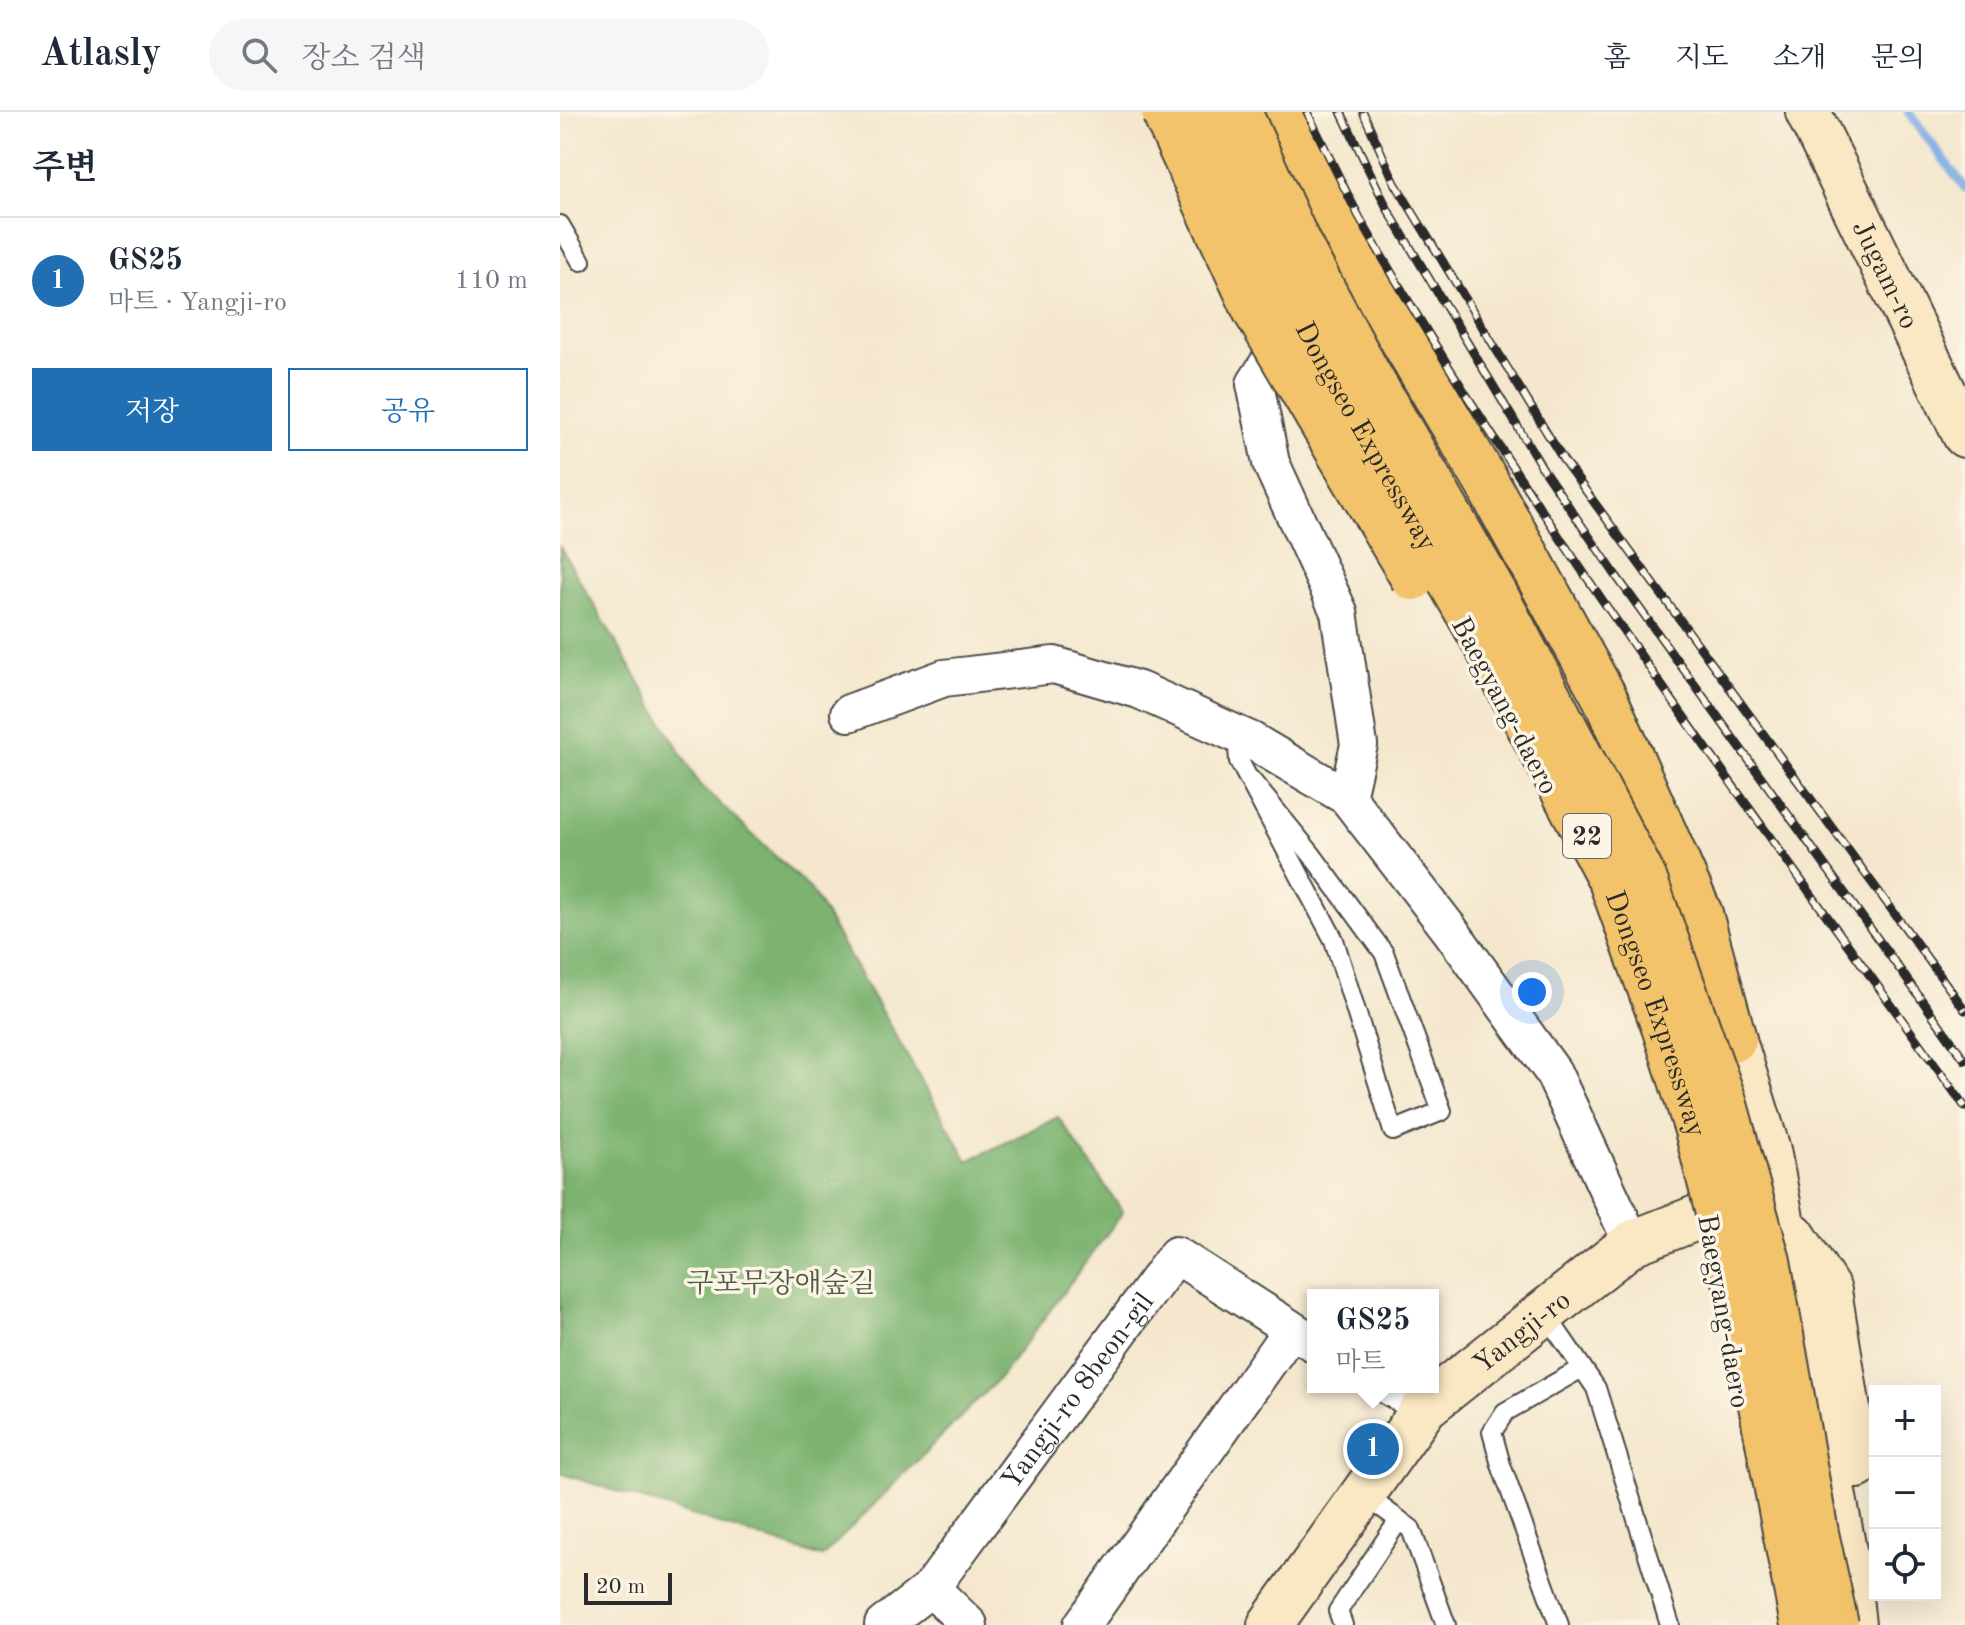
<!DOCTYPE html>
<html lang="ko">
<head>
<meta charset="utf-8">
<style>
  :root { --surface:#fff; --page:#f6f6f7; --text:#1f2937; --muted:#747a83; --line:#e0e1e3; --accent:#1f6fb2 }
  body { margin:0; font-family:"Old Standard TT","Noto Serif KR",serif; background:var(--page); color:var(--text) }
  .controls { position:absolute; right:24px; bottom:24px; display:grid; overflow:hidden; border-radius:0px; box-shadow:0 8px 32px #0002 }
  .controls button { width:72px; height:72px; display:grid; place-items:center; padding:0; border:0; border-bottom:2px solid var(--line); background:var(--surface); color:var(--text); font:40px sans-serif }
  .scale { position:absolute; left:24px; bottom:20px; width:88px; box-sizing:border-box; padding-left:8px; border:4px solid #2b2b2b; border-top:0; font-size:22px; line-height:28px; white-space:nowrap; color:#2b2b2b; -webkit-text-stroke:6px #fcf5e5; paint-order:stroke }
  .you { position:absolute; left:972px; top:880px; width:28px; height:28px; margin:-20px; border:6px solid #fff; border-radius:50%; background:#1a73e8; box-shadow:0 0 0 12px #1a73e833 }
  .badge { display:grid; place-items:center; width:52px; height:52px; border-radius:50%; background:var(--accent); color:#fff; font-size:26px; font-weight:700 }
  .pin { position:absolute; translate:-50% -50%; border:4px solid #fff; box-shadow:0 2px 8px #0006 }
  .popup { position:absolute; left:747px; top:1177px; width:132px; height:104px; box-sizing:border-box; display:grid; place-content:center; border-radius:0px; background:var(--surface); filter:drop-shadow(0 2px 6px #0005); font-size:26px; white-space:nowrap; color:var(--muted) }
  .popup b { font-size:30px; color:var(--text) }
  .popup::after { content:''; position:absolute; left:50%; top:100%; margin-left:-16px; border:16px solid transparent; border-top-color:var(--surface) }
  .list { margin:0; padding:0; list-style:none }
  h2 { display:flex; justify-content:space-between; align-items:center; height:104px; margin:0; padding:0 32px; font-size:34px }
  h2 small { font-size:26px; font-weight:400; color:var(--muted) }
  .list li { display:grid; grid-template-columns:52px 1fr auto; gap:24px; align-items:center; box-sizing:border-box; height:128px; padding:0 32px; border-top:2px solid var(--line) }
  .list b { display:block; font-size:30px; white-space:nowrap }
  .list p { margin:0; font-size:26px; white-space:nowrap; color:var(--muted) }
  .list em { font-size:26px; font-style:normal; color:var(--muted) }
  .actions { display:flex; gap:16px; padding:24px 32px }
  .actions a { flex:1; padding:18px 0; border:2px solid var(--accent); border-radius:0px; text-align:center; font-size:28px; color:var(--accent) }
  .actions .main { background:var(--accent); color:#fff }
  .icon { flex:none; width:44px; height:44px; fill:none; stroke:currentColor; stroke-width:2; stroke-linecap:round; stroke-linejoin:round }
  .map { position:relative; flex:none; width:1405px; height:1513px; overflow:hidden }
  header { display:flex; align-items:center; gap:48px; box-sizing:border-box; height:112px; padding:0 40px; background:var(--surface); border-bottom:2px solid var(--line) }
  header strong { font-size:38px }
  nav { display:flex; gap:44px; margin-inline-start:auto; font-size:28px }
  .search { width:560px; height:72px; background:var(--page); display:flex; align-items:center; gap:20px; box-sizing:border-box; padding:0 28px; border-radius:44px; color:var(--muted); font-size:30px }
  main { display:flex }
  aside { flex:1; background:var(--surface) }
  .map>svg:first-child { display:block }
  .forest { fill:#7cb370; stroke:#546f4e; stroke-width:2 }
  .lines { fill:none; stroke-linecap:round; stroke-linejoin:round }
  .stream { stroke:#7aaae4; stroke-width:9 }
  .lane-casing { stroke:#494743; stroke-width:22 }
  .street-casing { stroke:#494743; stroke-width:40 }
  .secondary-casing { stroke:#494743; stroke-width:48 }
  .primary-casing { stroke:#494743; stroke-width:48 }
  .highway-casing { stroke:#494743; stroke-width:48 }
  .lane { stroke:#fff; stroke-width:18 }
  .street { stroke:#fff; stroke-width:36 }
  .secondary { stroke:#fae7c3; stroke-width:44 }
  .primary { stroke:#f2c36a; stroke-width:44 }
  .highway { stroke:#f2c36a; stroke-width:44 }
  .rail-casing { stroke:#2b2b2b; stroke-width:9 }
  .rail { stroke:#fcf5e5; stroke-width:6; stroke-dasharray:18; stroke-linecap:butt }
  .highway-bridge-casing { stroke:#494743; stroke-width:48; stroke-linecap:butt }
  .highway-bridge { stroke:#f2c36a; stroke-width:44 }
  .labels { text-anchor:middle; stroke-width:7; stroke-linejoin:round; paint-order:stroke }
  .shield { fill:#fcf5e5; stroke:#6a6863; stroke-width:2 }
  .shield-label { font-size:26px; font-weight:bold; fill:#2b2b2b }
  .street-label { font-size:28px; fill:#2b2b2b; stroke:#fcf5e5 }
  .park-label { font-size:28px; fill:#4d5d45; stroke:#fcf5e5 }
</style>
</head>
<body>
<header>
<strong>Atlasly</strong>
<div class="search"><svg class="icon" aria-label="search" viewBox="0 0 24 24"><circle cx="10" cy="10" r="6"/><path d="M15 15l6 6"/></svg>장소 검색</div>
<nav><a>홈</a><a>지도</a><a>소개</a><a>문의</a></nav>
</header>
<main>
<aside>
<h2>주변<small></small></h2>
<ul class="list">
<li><span class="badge">1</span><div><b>GS25</b><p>마트 · Yangji-ro</p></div><em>110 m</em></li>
</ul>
<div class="actions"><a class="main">저장</a><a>공유</a></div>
</aside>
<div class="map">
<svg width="1405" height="1513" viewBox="0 0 1405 1513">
  <rect width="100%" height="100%" fill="#fcf5e5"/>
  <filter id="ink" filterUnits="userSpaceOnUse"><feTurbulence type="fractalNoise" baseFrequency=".0125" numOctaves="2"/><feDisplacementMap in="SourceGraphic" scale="16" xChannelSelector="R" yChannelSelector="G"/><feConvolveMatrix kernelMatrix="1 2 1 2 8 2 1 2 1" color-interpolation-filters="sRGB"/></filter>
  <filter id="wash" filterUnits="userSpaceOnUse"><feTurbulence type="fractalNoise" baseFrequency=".006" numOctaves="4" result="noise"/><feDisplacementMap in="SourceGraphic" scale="32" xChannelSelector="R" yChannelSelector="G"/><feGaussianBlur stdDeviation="1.8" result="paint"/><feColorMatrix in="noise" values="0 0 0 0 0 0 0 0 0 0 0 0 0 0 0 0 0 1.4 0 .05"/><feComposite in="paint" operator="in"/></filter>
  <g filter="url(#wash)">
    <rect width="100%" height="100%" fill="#f4e7cd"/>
    <polygon class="forest" points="0,435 139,672 251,778 408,1049 498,1005 563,1100 441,1264 262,1445 0,1361"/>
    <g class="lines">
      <polyline class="stream" points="1348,0 1405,76"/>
    </g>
  </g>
  <g filter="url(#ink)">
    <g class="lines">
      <defs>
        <g id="lane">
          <polyline points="0,113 21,149"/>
          <polyline points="677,622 679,649 774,828 833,1019 882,999 824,841 752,743 690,667"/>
          <polyline points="984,1200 1036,1276 1110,1513"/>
          <polyline points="839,1408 851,1417 886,1513"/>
          <polyline points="783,1513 778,1499 839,1408 803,1382"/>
          <polyline points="999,1513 941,1353 932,1320 945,1300 1022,1256"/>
        </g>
        <g id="street">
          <polyline points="730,217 695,272 711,351 779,500 799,633 787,685"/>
          <polyline points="289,601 384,566 494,553 579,578 692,629 787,685 890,818 993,960 1072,1131"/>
          <polyline points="830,1275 865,1295"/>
          <polyline points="371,1476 409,1513"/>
          <path id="s1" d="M323,1513L371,1476L616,1143L753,1231"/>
          <polyline points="522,1513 731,1218"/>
        </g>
        <g id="secondary">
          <path id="s2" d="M1248,0L1405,323"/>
          <polyline points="1162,890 1208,1038 1286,1449 1293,1513"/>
          <polyline points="1233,1123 1269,1179 1297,1354"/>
          <path id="s3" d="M710,1513L865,1295L1072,1131L1190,1085"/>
        </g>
        <polyline id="primary" points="1140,802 1174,927"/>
        <polyline id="highway" points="720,0 772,109 926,369 1045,586 1140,802"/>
      </defs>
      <use href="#lane" class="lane-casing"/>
      <use href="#street" class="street-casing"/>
      <use href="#secondary" class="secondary-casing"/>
      <use href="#primary" class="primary-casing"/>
      <use href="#highway" class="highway-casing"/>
      <use href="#lane" class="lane"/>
      <use href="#street" class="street"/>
      <use href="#secondary" class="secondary"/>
      <use href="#primary" class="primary"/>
      <use href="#highway" class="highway"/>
      <defs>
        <g id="rail">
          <path d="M747,0C767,39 785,80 807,119C984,425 1199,708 1405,995"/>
          <polyline points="781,0 828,98 983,357 1057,465 1405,948"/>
          <polyline points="803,0 835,71 1004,349 1405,898"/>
        </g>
      </defs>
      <use href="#rail" class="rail-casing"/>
      <use href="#rail" class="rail"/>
      <defs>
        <g id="highway-bridge">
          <polyline points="604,0 695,198 853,466"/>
          <path id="s4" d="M641,0L753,230L924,529L1051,769L1105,918L1137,1018L1184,1204L1243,1513"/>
          <polyline points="679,0 738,131 808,262 935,482 1084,766 1164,989 1208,1149 1256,1421 1276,1513"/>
        </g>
      </defs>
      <use href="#highway-bridge" class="highway-bridge-casing"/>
      <use href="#highway-bridge" class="highway-bridge"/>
    </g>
  </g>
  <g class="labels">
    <rect class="shield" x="1003" y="702" width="48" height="44" rx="6"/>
    <g class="shield-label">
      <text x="1027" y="733">22</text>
    </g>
    <g class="street-label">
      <text dy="10" stroke="none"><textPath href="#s2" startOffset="180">Jugam-ro</textPath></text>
      <text dy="10" stroke="none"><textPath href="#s4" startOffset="364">Dongseo Expressway</textPath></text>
      <text transform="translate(946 593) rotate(62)" y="10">Baegyang-daero</text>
      <text dy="10" stroke="none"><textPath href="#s4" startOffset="1012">Dongseo Expressway</textPath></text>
      <text transform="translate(1165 1199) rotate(80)" y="10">Baegyang-daero</text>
      <text dy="10" stroke="none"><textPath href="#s3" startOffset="390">Yangji-ro</textPath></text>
      <text dy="10" stroke="none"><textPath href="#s1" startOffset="306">Yangji-ro 8beon-gil</textPath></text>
    </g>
    <g class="park-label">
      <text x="221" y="1180">구포무장애숲길</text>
    </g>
  </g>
</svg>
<div class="controls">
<button>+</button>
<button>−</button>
<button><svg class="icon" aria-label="locate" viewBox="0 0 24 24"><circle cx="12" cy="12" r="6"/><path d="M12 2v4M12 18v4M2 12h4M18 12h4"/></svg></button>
</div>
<div class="scale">20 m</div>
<div class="you"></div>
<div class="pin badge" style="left:813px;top:1337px">1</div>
<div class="popup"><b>GS25</b>마트</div>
</div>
</main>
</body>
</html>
